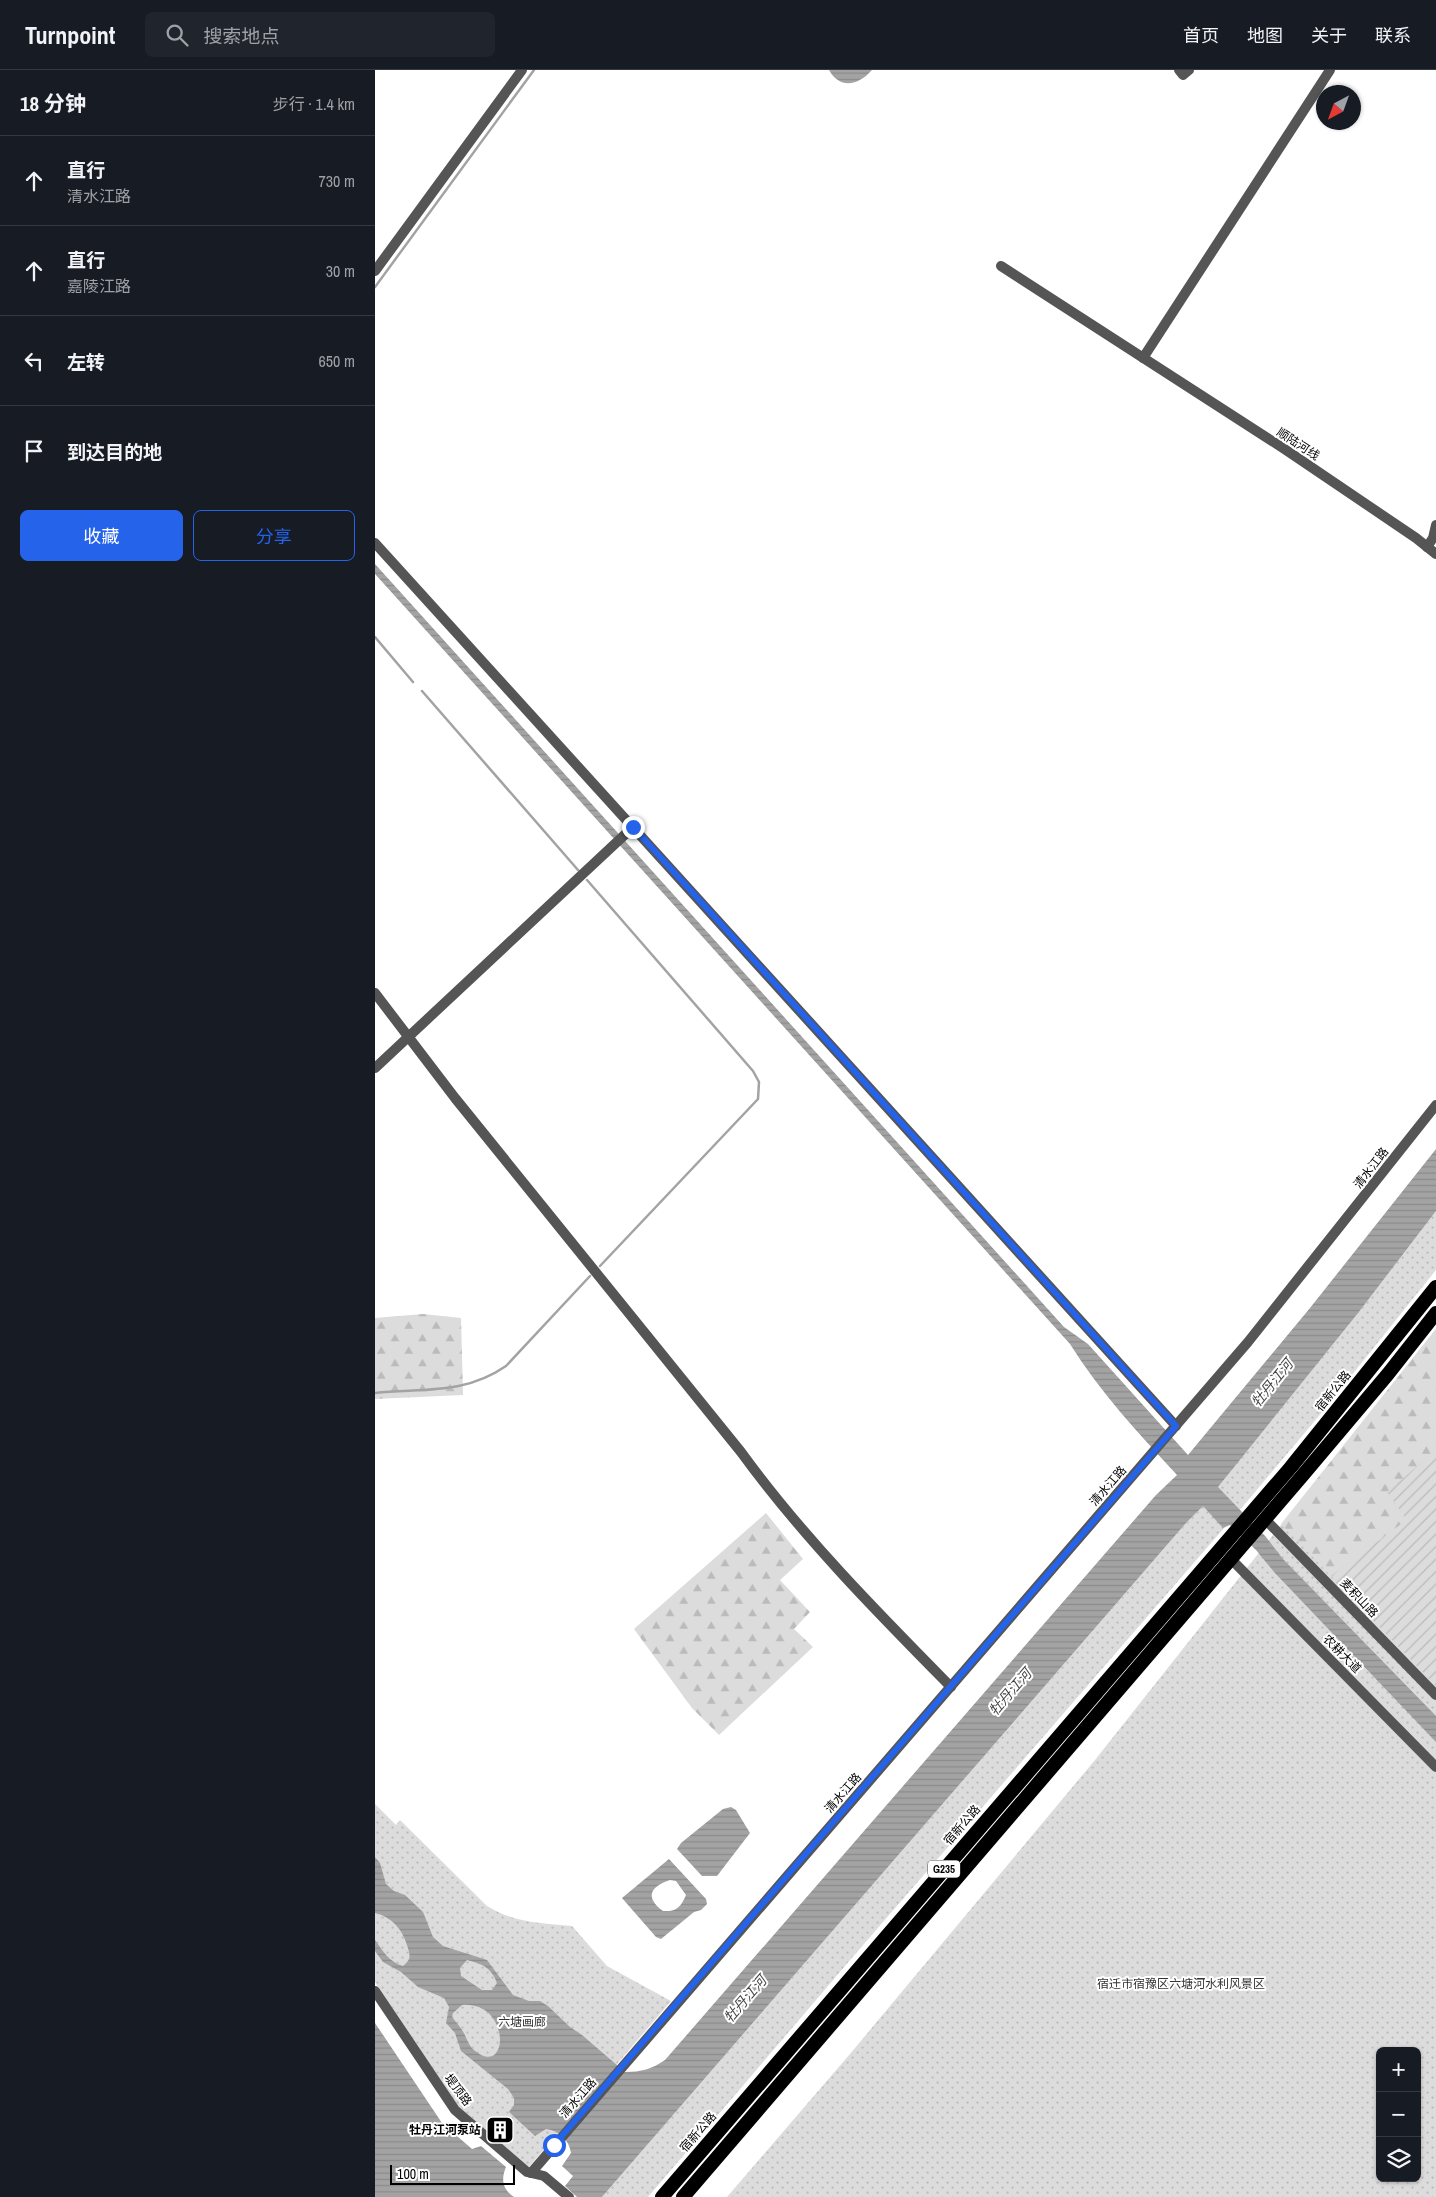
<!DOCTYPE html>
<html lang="zh">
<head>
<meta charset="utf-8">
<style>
  :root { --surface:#171b24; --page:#20242c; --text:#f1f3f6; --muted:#9ea1a6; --line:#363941; --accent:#2563eb }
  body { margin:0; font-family:"Archivo Narrow","Noto Sans SC",sans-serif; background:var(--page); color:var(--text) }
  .controls { position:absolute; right:15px; bottom:15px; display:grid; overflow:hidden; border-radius:8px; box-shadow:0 1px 4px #0004 }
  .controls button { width:45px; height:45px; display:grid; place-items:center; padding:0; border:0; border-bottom:1px solid var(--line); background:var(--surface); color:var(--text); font:25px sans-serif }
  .compass { position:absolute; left:941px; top:15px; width:45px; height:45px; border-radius:50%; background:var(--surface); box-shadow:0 1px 4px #0004; rotate:221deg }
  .scale { position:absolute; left:15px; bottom:12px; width:125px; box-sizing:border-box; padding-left:5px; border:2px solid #000; border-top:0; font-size:14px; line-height:18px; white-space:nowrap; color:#000; -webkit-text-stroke:4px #fff; paint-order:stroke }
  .stop { position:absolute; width:15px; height:15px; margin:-11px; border:4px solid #2563eb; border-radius:50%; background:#fff }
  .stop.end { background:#2563eb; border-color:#fff; box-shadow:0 1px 5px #0008 }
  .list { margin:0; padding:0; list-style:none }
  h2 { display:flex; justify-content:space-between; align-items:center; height:65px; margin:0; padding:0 20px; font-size:21px }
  h2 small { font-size:16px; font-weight:400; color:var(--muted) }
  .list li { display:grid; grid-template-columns:32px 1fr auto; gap:15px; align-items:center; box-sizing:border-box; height:90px; padding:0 20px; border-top:1px solid var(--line) }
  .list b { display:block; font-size:19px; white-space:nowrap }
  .list p { margin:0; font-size:16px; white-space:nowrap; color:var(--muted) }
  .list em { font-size:16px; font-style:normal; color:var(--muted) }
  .actions { display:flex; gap:10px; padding:15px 20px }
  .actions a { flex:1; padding:11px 0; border:1px solid var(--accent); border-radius:8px; text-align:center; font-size:18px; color:var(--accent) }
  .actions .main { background:var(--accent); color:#fff }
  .icon { flex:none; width:28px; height:28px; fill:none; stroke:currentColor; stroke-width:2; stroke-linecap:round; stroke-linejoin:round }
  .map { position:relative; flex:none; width:1061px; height:2127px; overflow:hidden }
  header { display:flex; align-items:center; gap:30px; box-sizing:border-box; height:70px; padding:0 25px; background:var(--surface); border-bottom:1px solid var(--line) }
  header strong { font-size:24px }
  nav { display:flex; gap:28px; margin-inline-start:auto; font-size:18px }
  .search { width:350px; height:45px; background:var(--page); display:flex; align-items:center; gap:12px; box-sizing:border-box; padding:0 18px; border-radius:8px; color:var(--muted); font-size:19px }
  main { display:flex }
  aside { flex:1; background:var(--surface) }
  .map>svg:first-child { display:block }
  .grass { fill:url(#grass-dots); fill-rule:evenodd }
  .forest { fill:url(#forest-firs) }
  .garden { fill:url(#garden-furrows) }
  .water { fill:url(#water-rules); fill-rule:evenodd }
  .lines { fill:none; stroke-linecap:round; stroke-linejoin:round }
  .stream { stroke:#a3a3a3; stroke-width:2.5 }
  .minor { stroke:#555; stroke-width:10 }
  .tertiary { stroke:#555; stroke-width:10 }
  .trunk { stroke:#000; stroke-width:14 }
  .route { stroke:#2563eb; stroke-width:6 }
  .labels { text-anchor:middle; stroke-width:4; stroke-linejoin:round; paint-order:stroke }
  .shield { fill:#fff; stroke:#4c4c4c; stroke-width:1 }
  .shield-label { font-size:11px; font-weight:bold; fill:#000 }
  .street-label { font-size:12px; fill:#000; stroke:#fff }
  .park-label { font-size:12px; fill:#333; stroke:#fff }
  .poi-label { font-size:12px; font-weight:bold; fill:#000; stroke:#fff; text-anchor:end }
  .water-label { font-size:14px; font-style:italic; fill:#444; stroke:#fff }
</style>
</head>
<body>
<header>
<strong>Turnpoint</strong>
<div class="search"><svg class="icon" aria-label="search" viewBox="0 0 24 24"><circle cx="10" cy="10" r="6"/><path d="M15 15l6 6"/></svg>搜索地点</div>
<nav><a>首页</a><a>地图</a><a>关于</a><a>联系</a></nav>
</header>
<main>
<aside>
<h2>18 分钟<small>步行 · 1.4 km</small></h2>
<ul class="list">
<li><svg class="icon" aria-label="ahead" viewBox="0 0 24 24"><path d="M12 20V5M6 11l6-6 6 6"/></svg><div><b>直行</b><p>清水江路</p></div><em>730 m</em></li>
<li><svg class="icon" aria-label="ahead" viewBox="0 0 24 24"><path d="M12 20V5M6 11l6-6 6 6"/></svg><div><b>直行</b><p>嘉陵江路</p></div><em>30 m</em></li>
<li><svg class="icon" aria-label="left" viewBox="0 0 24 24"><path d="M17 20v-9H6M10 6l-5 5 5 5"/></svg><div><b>左转</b></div><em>650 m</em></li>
<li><svg class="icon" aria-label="arrive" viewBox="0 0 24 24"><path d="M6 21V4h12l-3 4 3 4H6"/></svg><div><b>到达目的地</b></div></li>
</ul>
<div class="actions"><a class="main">收藏</a><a>分享</a></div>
</aside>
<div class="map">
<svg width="1061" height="2127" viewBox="0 0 1061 2127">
  <defs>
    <pattern id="grass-dots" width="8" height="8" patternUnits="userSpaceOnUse" patternTransform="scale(1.25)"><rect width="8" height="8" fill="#dcdcdc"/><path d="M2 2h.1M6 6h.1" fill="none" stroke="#bbb" stroke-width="1.8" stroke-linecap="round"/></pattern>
    <pattern id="forest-firs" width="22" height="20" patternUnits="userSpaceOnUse" patternTransform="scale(1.25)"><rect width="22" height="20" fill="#dcdcdc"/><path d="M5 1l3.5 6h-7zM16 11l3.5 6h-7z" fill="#bbb"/></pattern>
    <pattern id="garden-furrows" width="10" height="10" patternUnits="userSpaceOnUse" patternTransform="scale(1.25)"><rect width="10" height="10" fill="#dcdcdc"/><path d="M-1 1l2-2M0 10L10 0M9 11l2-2" fill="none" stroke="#bbb"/></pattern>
    <pattern id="water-rules" width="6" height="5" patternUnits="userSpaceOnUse" patternTransform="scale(1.25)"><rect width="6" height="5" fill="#a3a3a3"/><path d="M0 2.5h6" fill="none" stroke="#8b8b8b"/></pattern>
  </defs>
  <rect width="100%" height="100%" fill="#fff"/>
  <g class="grass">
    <path d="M1061,1141V1200L948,1341L875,1428L476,1889L273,2127H227L811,1453C840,1425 862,1390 888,1359C947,1287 1005,1215 1061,1141Z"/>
    <path d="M1061,1259V2127H352L475,1984L720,1690ZM1005,1981H1042V2108H1005Z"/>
    <path d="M0,1734L21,1755L25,1750L112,1836C140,1853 165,1853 197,1856L232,1896L296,1931L153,2098L83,2036L0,1912Z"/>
  </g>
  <g class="forest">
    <polygon points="48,1244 86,1248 88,1325 0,1329 0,1248"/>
    <polygon points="1061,1259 1061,1380 1012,1422 1033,1449 956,1506 906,1454"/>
    <polygon points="391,1443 428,1489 405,1510 435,1542 419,1559 438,1577 344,1665 317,1638 259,1559"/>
  </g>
  <polygon class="garden" points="1061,1380 1061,1616 956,1506 1032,1450 1012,1422"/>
  <g class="water">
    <path d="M454,0H497C484,15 465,20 454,0Z"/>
    <path d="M0,494L689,1257L713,1274L813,1385L935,1238L1061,1079V1141L983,1243L843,1417L891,1467L908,1489L1061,1646V1672L899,1502L881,1480L855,1455L848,1458L828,1436L811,1453L227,2127H202L190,2116L198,2106L187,2096L196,2083C194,2070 185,2061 171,2059L160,2066L134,2042L139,2035V2028L133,2019L86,1981L80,1963L71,1953L74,1937L69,1928L43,1917L26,1902L8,1892L0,1881V1870C8,1881 14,1892 28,1896C37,1889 35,1885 32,1875C27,1859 17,1847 0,1843V1787L5,1793L11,1814L19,1821L30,1825L48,1842L58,1867L68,1876L112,1890L138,1925L154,1931H165L173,1936L195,1957L207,1965L250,2002C266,2002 277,1999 290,1990L781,1425L802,1405C764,1364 725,1322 695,1274L0,504ZM92,1890C107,1894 116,1897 122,1913L117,1920H107L86,1906L85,1898ZM87,1935C137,1931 134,2010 99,1980C92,1974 92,1967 87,1960C84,1955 80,1951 77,1947L78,1943Z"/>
    <polygon points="356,1737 361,1740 375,1763 342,1806 327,1806 302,1779 306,1773 348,1739"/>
    <path d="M294,1789L331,1829L332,1834L326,1840L319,1842L286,1869L281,1867L247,1828ZM295,1810L301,1811L311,1825C306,1837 301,1842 288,1841C269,1827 276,1816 295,1810Z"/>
    <path d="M0,1953L67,2053L97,2079L106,2076L131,2097C126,2109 127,2119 139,2127H0Z"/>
  </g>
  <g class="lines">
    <g class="stream">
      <polyline points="0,217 159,0"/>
      <polyline points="0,567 38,612"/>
      <polyline points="47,621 203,800"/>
      <polyline points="212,810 378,1001 384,1012 383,1029 225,1196"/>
      <path d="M0,1323C48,1318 89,1325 131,1296L215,1206"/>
    </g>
    <g class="minor">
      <polyline points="804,0 808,5 814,0"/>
      <polyline points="626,196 911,380 1041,468 1061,484"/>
      <polyline points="0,201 147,0"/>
      <polyline points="768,288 955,0"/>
      <polyline points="0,473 801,1356"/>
      <polyline points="1052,477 1058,468 1061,455"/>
      <path d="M0,923L80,1028L366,1382C428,1467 502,1542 576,1617"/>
      <polyline points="0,998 258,757"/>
      <polyline points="890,1449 1061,1625"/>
    </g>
    <g class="tertiary">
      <polyline points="856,1489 1061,1697"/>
      <polyline points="0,1921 80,2040 152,2102 169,2106 194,2127"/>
      <polyline points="156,2103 873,1272 1061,1035"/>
    </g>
    <g class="trunk">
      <polyline points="287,2127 916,1397 1061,1217"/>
      <polyline points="308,2127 927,1406 1013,1304 1061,1243"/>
    </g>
  </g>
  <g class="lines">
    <polyline class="route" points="179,2075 801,1356 258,757"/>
  </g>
  <defs>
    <symbol id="building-square" viewBox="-11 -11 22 22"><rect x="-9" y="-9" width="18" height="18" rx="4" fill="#000" stroke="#fff"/><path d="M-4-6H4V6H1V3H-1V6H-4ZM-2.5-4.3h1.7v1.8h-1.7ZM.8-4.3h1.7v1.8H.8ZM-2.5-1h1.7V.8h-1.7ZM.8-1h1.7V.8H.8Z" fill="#fff"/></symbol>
  </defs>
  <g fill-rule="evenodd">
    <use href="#building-square" x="109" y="2044" width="32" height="32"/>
  </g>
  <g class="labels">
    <rect class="shield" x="553" y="1790.5" width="32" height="17" rx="4"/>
    <g class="shield-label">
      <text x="569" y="1803">G235</text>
    </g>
    <g class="street-label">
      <text transform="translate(923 374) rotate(33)" y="4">顺陆河线</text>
      <text transform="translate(996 1098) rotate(-52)" y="4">清水江路</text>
      <text transform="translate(958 1321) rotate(-51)" y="4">宿新公路</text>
      <text transform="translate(733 1416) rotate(-49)" y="4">清水江路</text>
      <text transform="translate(984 1528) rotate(46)" y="4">麦积山路</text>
      <text transform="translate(967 1584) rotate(45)" y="4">农耕大道</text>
      <text transform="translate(468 1723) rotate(-49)" y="4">清水江路</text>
      <text transform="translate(587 1755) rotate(-49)" y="4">宿新公路</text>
      <text transform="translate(83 2020) rotate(53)" y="4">堤顶路</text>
      <text transform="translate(203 2028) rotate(-49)" y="4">清水江路</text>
      <text transform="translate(323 2062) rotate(-49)" y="4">宿新公路</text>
    </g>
    <g class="park-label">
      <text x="806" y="1918">宿迁市宿豫区六塘河水利风景区</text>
      <text x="147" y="1956">六塘画廊</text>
    </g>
    <g class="poi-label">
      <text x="106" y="2064">牡丹江河泵站</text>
    </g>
    <g class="water-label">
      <text transform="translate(897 1313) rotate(-51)" y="5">牡丹江河</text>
      <text transform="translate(635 1622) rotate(-49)" y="5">牡丹江河</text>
      <text transform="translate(370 1929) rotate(-49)" y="5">牡丹江河</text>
    </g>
  </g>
</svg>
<div class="controls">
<button>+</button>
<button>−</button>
<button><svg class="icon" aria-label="layers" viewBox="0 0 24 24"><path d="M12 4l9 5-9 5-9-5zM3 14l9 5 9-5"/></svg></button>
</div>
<svg class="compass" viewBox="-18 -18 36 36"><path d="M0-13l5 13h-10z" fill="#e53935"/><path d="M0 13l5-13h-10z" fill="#9ea1a6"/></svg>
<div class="scale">100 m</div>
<div class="stop" style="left:179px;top:2075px"></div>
<div class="stop end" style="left:258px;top:757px"></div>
</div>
</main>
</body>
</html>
